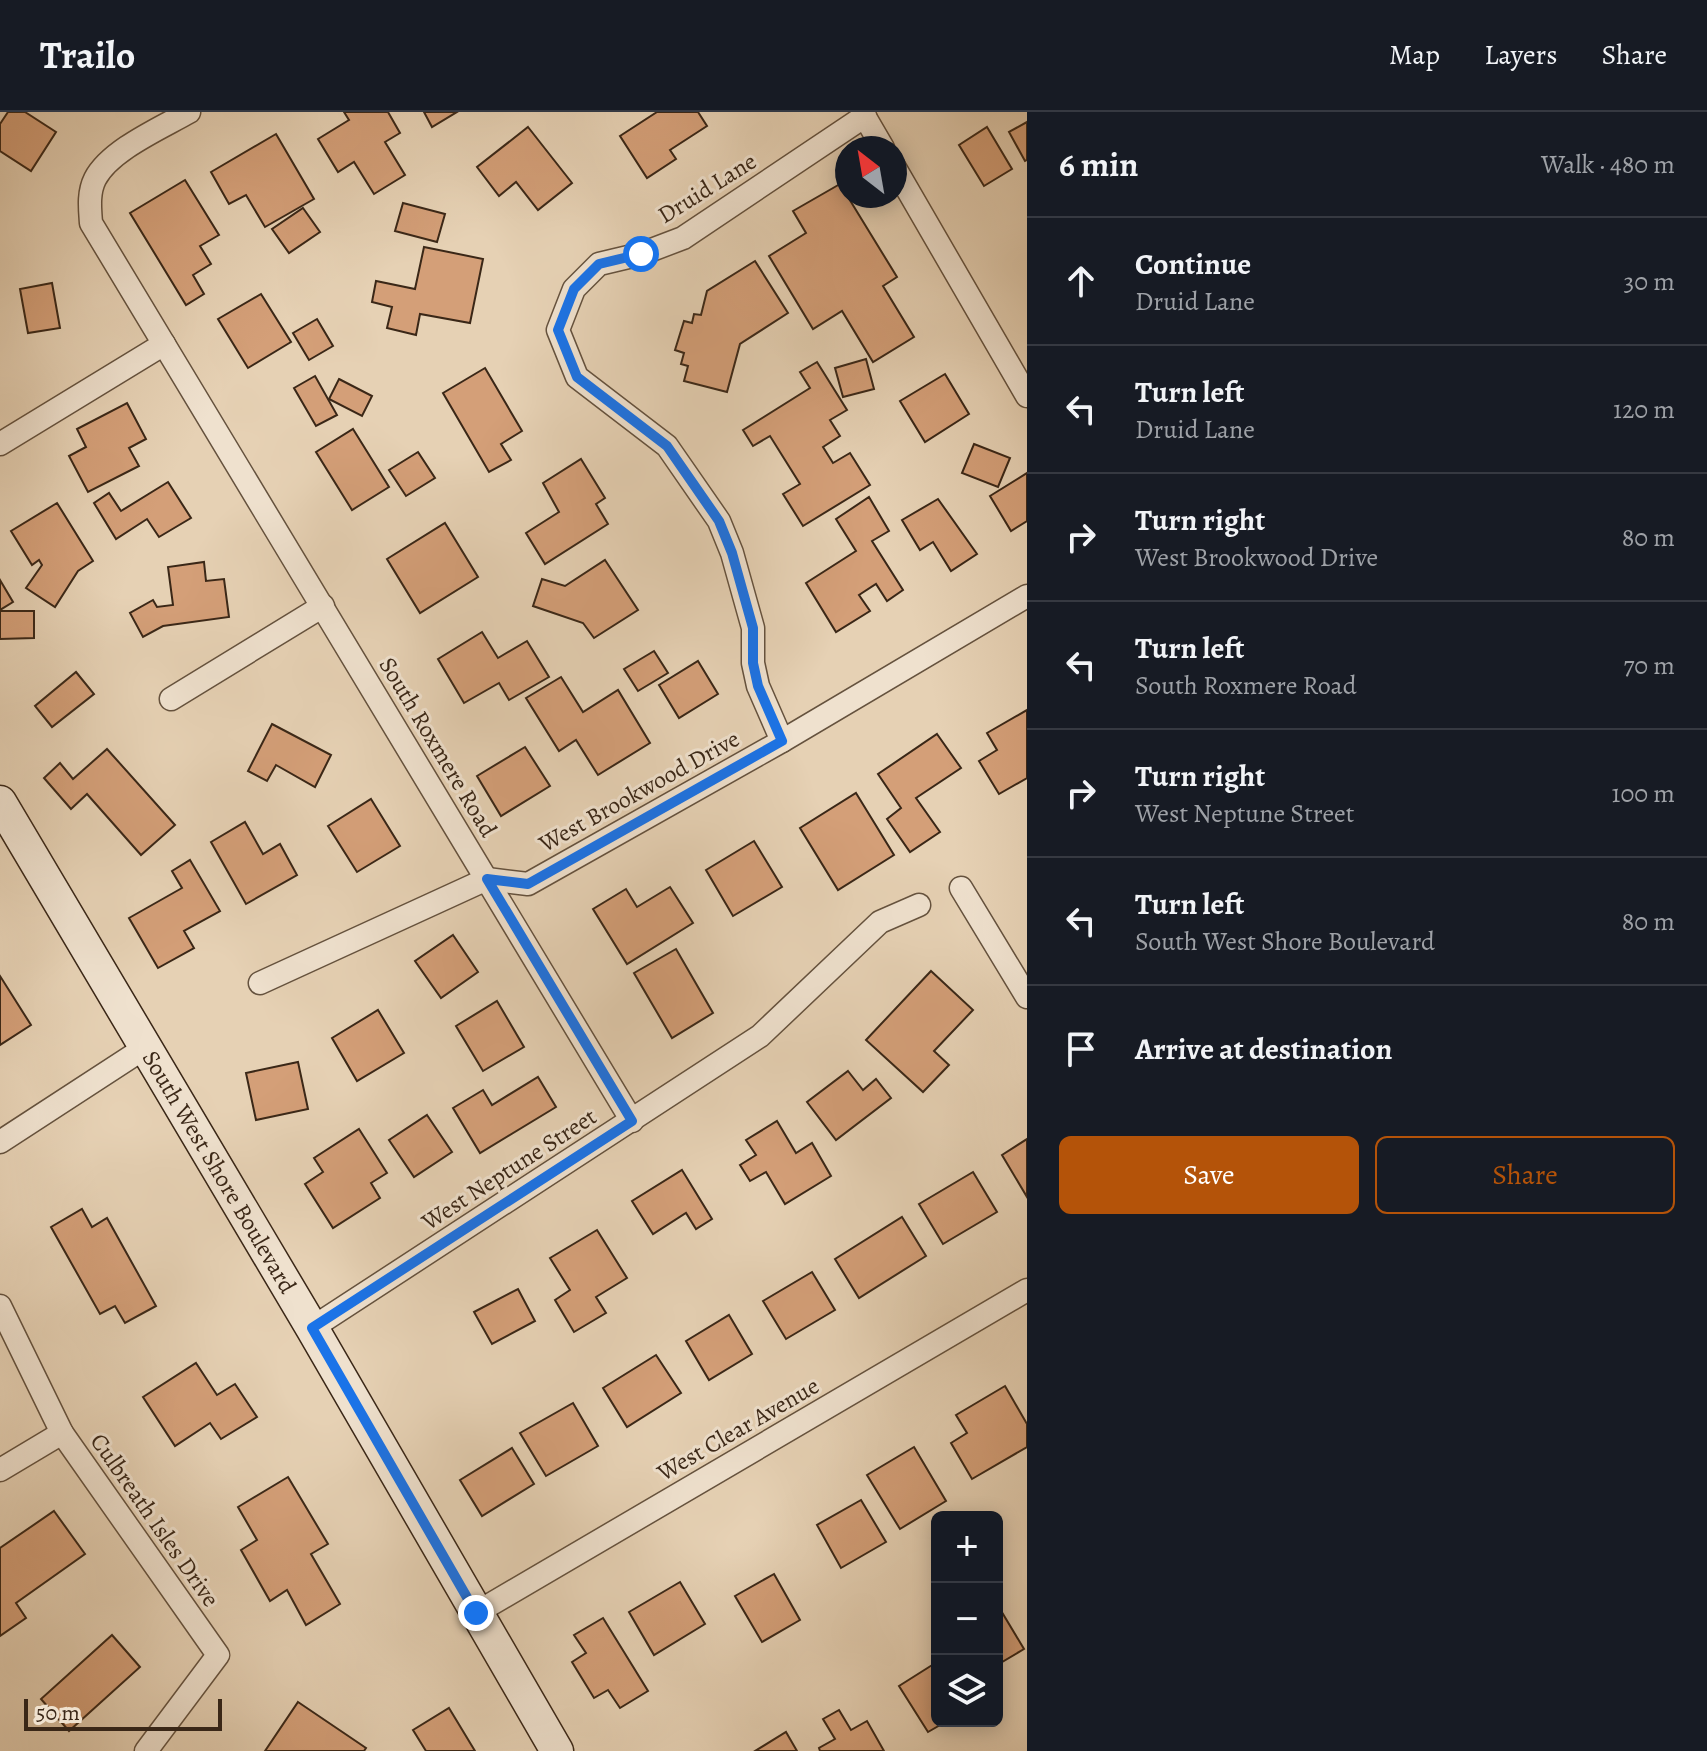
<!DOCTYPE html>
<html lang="en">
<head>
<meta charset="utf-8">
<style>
  :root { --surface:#171b24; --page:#20242c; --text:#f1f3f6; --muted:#9ea1a6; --line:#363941; --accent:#b45309 }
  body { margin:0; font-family:Alegreya,serif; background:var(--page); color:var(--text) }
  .controls { position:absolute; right:24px; bottom:24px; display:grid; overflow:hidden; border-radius:12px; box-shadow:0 4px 20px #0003 }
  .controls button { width:72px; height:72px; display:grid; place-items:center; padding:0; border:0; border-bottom:2px solid var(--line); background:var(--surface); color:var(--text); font:40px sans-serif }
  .compass { position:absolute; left:835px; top:24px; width:72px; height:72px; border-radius:50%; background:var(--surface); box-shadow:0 4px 20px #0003; rotate:329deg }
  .scale { position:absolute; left:24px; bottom:20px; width:198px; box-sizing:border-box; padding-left:8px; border:4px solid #3a2717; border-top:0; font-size:22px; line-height:28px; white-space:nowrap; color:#3a2717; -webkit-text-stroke:6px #efe1ce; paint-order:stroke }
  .stop { position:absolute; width:24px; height:24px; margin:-18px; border:6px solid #1a73e8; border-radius:50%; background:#fff }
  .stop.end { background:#1a73e8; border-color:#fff; box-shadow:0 2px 8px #0008 }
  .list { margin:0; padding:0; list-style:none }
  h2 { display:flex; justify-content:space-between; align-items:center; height:104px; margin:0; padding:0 32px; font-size:34px }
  h2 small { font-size:26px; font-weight:400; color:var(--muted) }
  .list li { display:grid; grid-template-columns:52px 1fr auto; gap:24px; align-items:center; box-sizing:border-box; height:128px; padding:0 32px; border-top:2px solid var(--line) }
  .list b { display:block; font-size:30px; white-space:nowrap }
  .list p { margin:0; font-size:26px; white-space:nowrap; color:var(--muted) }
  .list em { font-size:26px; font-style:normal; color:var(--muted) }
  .actions { display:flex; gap:16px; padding:24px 32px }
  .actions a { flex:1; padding:18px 0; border:2px solid var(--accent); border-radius:12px; text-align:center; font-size:28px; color:var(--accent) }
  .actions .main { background:var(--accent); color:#fff }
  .icon { flex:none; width:44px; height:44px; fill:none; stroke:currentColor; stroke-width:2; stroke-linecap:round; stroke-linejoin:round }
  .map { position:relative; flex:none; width:1027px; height:1639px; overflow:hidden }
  header { display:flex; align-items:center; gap:48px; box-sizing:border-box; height:112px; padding:0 40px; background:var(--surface); border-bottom:2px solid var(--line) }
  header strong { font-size:38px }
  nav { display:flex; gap:44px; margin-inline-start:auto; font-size:28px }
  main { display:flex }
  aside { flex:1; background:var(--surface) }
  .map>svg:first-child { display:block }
  .building { fill:#d49f78; stroke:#3a2717; stroke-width:2 }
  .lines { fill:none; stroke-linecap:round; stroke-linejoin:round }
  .street-casing { stroke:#65523e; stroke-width:25 }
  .secondary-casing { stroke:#3a2717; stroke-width:35 }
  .street { stroke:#efe1ce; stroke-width:22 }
  .secondary { stroke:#efe1ce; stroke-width:32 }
  .route { stroke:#1a73e8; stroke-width:10 }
  .labels { text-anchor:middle; stroke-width:6; stroke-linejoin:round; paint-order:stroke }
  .street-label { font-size:24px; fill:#3a2717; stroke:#efe1ce }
</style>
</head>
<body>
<header>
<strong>Trailo</strong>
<nav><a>Map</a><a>Layers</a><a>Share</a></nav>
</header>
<main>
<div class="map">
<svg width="1027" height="1639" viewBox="0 0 1027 1639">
  <rect width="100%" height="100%" fill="#e6d1b4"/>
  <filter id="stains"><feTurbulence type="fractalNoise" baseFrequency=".0025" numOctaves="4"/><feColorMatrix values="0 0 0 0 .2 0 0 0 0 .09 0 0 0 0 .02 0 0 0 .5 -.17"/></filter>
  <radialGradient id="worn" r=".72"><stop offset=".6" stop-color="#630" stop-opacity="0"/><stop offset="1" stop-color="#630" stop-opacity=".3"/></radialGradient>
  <g class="building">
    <polygon points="8,0 25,0 56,20 31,59 0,39 0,12"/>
    <polygon points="344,0 388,0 400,21 385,30 405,63 374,82 354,50 338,60 318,27 349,8"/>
    <polygon points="424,0 457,0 432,15"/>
    <polygon points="657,0 698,0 707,14 670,38 676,47 647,66 620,24"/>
    <polygon points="1027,10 1027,48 1025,49 1009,20"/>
    <polygon points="528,15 572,71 538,98 516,70 499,84 477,55"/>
    <polygon points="987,15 1012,57 984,74 959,33"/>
    <polygon points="276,22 314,87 265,115 246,83 229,92 211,60"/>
    <polygon points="185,68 219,123 200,134 211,152 193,163 204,182 186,193 130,101"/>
    <polygon points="840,72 897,165 883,174 914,225 873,250 842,199 813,217 769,144 806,121 793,99"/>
    <polygon points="403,91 445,102 437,130 395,119"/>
    <polygon points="303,96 320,120 289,141 272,117"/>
    <polygon points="424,135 483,147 470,211 420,202 416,223 387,216 392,195 372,190 376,169 415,177"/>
    <polygon points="755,149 788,201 740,232 727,280 684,269 688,254 681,252 684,241 675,238 684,209 692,211 694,202 701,203 707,179"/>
    <polygon points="52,171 60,216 28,221 20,177"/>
    <polygon points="261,182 291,230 248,256 218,207"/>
    <polygon points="317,207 333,234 309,248 293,221"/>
    <polygon points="866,247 874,277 843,285 835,256"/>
    <polygon points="817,250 847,298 830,308 840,324 823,335 833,351 850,341 870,373 803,414 783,382 800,372 770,324 753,334 743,318 810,276 800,260"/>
    <polygon points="485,256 522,319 501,332 511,348 489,360 443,281"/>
    <polygon points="945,262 969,302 925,330 900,289"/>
    <polygon points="315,264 337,303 316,314 294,276"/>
    <polygon points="339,267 372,284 362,304 329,287"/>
    <polygon points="127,291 146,327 129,336 139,354 88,380 69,344 86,335 77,317"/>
    <polygon points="353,317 389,375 352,398 316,340"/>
    <polygon points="974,332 1010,346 998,375 962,361"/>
    <polygon points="418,340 435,366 406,384 389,358"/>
    <polygon points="581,347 605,386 596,392 608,412 545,452 526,421 559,400 543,371"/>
    <polygon points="1027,361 1027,409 1011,419 990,384"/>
    <polygon points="168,370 191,406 159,425 147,407 116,427 94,391 109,381 121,399"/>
    <polygon points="869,385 889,419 872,429 903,478 887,489 876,472 859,483 870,499 836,520 806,471 856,439 836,407"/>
    <polygon points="938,387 977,442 951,459 933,430 920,438 902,408"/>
    <polygon points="57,391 93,449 78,459 55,495 26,476 42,453 39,448 32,453 11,419"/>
    <polygon points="445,411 478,465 420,501 387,447"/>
    <polygon points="605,448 638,498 594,526 583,511 533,494 542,467 565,474"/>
    <polygon points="204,450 206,469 224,467 229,505 163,514 143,525 130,501 153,488 157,495 173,493 168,455"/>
    <polygon points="0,468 13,490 0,498"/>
    <polygon points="0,499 34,499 34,526 0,527"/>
    <polygon points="482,520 498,546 527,529 549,565 509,588 499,571 464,591 438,547"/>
    <polygon points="654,539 668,561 638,579 624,557"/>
    <polygon points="698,549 718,582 679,606 659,573"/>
    <polygon points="76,560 94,582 52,615 35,594"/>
    <polygon points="561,565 583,600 618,578 650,631 598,663 576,628 559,639 526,586"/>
    <polygon points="1027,598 1027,666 999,682 979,649 997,638 987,621"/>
    <polygon points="272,612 331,643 315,675 276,653 267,669 248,659"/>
    <polygon points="937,622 961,656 916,686 940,720 910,740 887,707 901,696 878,662"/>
    <polygon points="525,635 550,674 501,704 477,664"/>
    <polygon points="107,637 175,713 141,743 87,682 71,697 44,666 60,651 73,667"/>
    <polygon points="856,681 894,743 838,778 800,716"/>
    <polygon points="371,687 400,734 357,760 328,714"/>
    <polygon points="245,710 263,742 280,732 297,763 246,792 211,730"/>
    <polygon points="754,729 782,775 733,804 706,758"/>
    <polygon points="190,748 220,799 184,819 194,836 158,856 129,806 182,776 172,759"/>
    <polygon points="670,775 693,811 627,852 593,797 626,777 637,795"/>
    <polygon points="453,823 478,860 441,886 415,849"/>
    <polygon points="676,837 713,901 672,926 634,861"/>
    <polygon points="931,859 973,898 934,939 949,953 923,980 866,928"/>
    <polygon points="0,864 31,913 0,933"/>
    <polygon points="497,889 524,935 483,959 456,914"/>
    <polygon points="378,898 404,941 357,969 332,926"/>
    <polygon points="298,950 308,997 256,1008 246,961"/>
    <polygon points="848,959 863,978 876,967 891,986 836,1028 807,990"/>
    <polygon points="538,965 556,995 480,1041 453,996 483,978 492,993"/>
    <polygon points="427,1003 452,1040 414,1065 389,1028"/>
    <polygon points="777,1009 796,1041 812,1031 831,1064 785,1092 766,1060 750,1069 740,1053 756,1043 746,1028"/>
    <polygon points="359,1017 387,1061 371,1071 380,1086 333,1116 305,1072 323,1060 314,1046"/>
    <polygon points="1027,1027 1027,1085 1002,1043"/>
    <polygon points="682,1058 712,1107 696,1117 686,1101 653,1122 632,1089"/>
    <polygon points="973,1060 997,1100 943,1132 919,1092"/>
    <polygon points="82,1097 92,1115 107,1106 156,1194 125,1211 115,1194 100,1202 51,1115"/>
    <polygon points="902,1105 926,1144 859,1186 835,1147"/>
    <polygon points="597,1118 627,1166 596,1185 606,1201 574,1220 555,1188 570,1178 550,1146"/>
    <polygon points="812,1160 835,1198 786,1227 763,1189"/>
    <polygon points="518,1177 535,1209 492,1232 474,1200"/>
    <polygon points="729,1203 752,1242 709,1268 686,1229"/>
    <polygon points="656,1243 681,1281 627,1315 603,1276"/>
    <polygon points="196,1251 217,1283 235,1272 257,1305 221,1327 210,1311 175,1334 143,1285"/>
    <polygon points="1005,1274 1027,1312 1027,1335 972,1367 951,1331 967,1321 956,1303"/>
    <polygon points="573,1291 598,1334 546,1364 520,1321"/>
    <polygon points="914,1335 946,1389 900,1417 867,1363"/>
    <polygon points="512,1336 534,1372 482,1404 460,1368"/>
    <polygon points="288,1365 328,1432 311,1442 340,1492 306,1513 287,1478 270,1489 241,1438 257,1428 238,1395"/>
    <polygon points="861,1388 886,1430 841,1456 817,1413"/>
    <polygon points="54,1399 85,1442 16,1491 26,1506 0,1524 0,1436"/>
    <polygon points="774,1462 800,1508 762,1530 735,1484"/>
    <polygon points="680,1470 705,1512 654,1543 629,1500"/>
    <polygon points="997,1492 1024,1537 997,1553"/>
    <polygon points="603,1506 648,1579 620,1596 608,1578 594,1586 572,1550 586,1541 574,1523"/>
    <polygon points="112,1523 140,1555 69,1619 41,1587"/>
    <polygon points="937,1550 937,1609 947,1609 928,1620 899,1574"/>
    <polygon points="298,1590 366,1636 364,1639 265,1639"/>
    <polygon points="449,1596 475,1639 426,1639 413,1618"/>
    <polygon points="839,1598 851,1618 867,1609 884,1639 820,1639 819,1636 835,1627 823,1607"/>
    <polygon points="786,1620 797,1639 755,1639"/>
  </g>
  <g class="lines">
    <defs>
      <g id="street">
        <path d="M189,0C161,16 110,38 95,67C88,81 90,97 91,111L632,1009"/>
        <polyline points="862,0 883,36"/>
        <polyline points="895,56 1027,284"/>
        <polyline points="0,332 164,232"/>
        <polyline points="171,587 323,494"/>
        <polyline points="782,629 758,574 753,551 753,516 732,441 719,409 667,334 577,265 558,218 574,177 599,152 641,142 683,126 865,4"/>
        <polyline points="961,776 1027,885"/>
        <polyline points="260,871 487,767 528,772 782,629 1027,484"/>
        <polyline points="0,1030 146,935"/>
        <polyline points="0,1194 62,1321 218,1543 146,1639"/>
        <polyline points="312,1216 760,924 880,810 919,793"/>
        <polyline points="0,1358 62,1321"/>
        <polyline points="476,1501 1027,1178"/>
      </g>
      <g id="secondary">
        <path id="s1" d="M0,690L312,1216L557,1639"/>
      </g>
    </defs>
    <use href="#street" class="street-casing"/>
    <use href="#secondary" class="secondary-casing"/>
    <use href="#street" class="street"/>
    <use href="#secondary" class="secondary"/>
  </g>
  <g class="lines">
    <polyline class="route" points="476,1501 312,1216 632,1009 487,767 528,772 782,629 758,574 753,551 753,516 732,441 719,409 667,334 577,265 558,218 574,177 599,152 641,142"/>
  </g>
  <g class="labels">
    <g class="street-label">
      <text transform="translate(707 76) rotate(-32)" y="8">Druid Lane</text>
      <text transform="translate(438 635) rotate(59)" y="8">South Roxmere Road</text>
      <text transform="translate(639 679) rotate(-29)" y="8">West Brookwood Drive</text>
      <text transform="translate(509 1057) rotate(-33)" y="8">West Neptune Street</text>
      <text dy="8" stroke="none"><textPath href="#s1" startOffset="430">South West Shore Boulevard</textPath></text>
      <text transform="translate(738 1317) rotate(-30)" y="8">West Clear Avenue</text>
      <text transform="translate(155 1408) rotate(55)" y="8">Culbreath Isles Drive</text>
    </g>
  </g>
  <rect width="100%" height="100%" filter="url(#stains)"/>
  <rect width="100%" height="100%" fill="url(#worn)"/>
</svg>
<div class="controls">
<button>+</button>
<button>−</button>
<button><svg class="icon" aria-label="layers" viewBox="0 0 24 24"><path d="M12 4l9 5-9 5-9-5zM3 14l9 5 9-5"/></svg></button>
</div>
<svg class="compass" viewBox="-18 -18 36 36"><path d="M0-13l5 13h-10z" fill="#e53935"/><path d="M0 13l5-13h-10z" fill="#9ea1a6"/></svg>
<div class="scale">50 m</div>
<div class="stop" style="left:641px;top:142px"></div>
<div class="stop end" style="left:476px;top:1501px"></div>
</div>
<aside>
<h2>6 min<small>Walk · 480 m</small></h2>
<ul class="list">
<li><svg class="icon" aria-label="ahead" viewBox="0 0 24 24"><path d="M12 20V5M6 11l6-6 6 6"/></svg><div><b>Continue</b><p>Druid Lane</p></div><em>30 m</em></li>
<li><svg class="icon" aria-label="left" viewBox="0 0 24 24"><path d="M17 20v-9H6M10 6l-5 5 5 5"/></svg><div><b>Turn left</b><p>Druid Lane</p></div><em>120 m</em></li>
<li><svg class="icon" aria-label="right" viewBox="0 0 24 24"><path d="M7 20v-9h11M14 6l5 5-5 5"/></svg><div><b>Turn right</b><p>West Brookwood Drive</p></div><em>80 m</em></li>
<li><svg class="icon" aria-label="left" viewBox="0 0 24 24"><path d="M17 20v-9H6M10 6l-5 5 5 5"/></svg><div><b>Turn left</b><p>South Roxmere Road</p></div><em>70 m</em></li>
<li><svg class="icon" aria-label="right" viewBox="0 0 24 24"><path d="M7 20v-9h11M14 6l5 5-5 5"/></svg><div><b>Turn right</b><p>West Neptune Street</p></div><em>100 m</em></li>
<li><svg class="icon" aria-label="left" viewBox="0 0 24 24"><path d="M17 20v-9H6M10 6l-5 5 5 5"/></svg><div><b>Turn left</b><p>South West Shore Boulevard</p></div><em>80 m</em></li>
<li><svg class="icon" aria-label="arrive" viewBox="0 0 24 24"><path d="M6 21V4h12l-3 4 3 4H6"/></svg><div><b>Arrive at destination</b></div></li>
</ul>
<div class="actions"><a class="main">Save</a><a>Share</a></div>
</aside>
</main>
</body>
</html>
